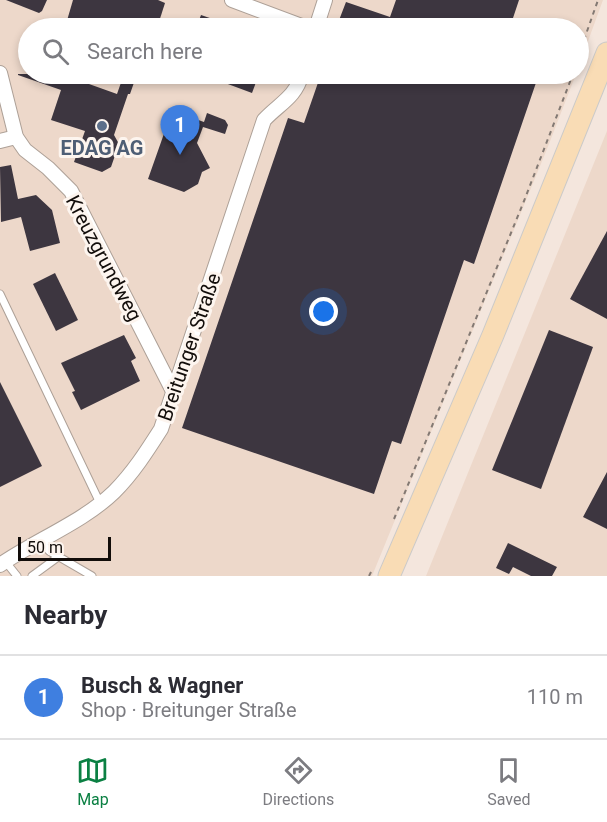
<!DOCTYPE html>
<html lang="en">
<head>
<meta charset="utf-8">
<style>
  :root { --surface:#fff; --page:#f2f2f3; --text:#2b2b33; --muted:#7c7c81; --line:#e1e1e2; --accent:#0b8043 }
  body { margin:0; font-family:Roboto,sans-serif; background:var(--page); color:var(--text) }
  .scale { position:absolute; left:18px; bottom:15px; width:93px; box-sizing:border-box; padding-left:6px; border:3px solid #120d0a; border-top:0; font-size:16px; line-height:21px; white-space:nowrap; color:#120d0a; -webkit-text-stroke:4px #fdf5ef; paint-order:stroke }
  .you { position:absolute; left:324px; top:312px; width:21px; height:21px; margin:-15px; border:4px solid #fff; border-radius:50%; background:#1a73e8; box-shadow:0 0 0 9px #1a73e833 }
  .badge { display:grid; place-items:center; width:39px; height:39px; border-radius:50%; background:var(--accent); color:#fff; font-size:20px; font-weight:700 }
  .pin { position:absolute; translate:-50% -50px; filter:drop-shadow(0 2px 3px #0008) }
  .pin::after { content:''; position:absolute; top:32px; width:21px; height:18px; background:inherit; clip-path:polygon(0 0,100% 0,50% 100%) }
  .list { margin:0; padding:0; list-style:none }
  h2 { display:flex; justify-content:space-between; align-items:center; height:78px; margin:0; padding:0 24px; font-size:26px }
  h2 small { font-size:20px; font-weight:400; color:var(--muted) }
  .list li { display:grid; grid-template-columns:39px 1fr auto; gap:18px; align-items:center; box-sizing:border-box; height:84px; padding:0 24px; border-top:2px solid var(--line) }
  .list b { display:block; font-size:22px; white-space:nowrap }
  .list p { margin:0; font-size:20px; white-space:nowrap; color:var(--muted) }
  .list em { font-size:20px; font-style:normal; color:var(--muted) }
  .icon { flex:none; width:33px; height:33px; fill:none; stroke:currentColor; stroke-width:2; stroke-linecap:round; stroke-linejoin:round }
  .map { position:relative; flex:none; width:607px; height:576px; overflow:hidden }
  .search { position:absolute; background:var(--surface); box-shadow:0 3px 9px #0003; left:18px; right:18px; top:18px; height:66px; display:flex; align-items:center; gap:15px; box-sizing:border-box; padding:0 21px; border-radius:33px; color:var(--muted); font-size:22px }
  .sheet { height:162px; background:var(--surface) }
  nav { display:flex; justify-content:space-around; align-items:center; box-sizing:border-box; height:84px; border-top:2px solid var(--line); background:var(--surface); font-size:16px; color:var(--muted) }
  nav a { display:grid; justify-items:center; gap:3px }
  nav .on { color:var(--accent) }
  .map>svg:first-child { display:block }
  .built { fill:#edd8ca }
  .building { fill:#3d3640 }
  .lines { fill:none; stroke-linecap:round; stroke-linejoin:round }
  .service-casing { stroke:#ada097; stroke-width:9 }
  .minor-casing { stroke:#ada097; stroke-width:16 }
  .primary-casing { stroke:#cbcac9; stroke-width:23 }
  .path { stroke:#837973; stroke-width:2; stroke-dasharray:4.5 4.5; stroke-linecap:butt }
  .service { stroke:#fff; stroke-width:7 }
  .minor { stroke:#fff; stroke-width:14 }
  .primary { stroke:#f9dcb5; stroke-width:21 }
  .service-dot { fill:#5c6f8a; stroke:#fdf5ef; stroke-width:2 }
  .labels { text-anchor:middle; stroke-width:6; stroke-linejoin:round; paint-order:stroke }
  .service-label { font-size:20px; font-weight:bold; fill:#4e5e75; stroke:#fdf5ef }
  .street-label { font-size:20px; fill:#120d0a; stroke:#fdf5ef }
</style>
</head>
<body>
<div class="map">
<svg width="607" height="576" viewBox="0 0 607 576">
  <rect width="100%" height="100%" fill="#f4e6dd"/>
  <g class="built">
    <polygon points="0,0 603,0 579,66 578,28 28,28 28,74 576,74 547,149 372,576 0,576"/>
    <polygon points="607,131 607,576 426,576"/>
  </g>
  <g class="building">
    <polygon points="6,0 47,0 42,11 39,13"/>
    <polygon points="73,0 158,0 165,3 157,28 84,28 66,24"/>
    <polygon points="396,0 519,0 513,18 518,20 515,28 336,28 346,2 390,17"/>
    <polygon points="201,15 236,27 236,28 196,28"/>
    <polygon points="18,74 92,74 89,84 117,94 124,74 137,74 130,94 128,94 114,135 119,144 111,167 102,172 74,162 85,131 51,120 61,90 18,75"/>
    <polygon points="201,74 259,74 252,93"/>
    <polygon points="321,74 539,74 474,264 464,260 401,444 392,441 374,494 182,428 288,118 304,123"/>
    <polygon points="172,111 204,122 207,113 225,120 228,125 225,134 203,127 197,143 210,168 202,172 198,184 184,192 148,179"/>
    <polygon points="11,165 18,199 36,195 52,210 60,243 30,251 21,217 1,222 0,167"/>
    <polygon points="607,231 607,319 570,299"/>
    <polygon points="55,273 78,320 56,331 33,284"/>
    <polygon points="549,330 593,347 541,489 492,470"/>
    <polygon points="124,335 136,358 131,361 140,381 81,410 72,392 75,391 61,363"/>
    <polygon points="0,382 42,466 0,487"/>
    <polygon points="607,472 607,529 583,517"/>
    <polygon points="508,543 557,567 552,576 531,576 513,567 509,574 496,568"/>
  </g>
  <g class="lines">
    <defs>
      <g id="service">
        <polyline points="0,294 100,503"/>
        <polyline points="40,541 49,551 92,576"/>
        <polyline points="5,561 17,576"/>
        <polyline points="32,576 58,557"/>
      </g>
      <g id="minor">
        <polyline points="232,0 307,28"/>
        <polyline points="316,28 325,0"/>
        <polyline points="0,73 16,137 25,150 48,168 71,191 174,393"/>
        <polyline points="0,141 16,137"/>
        <path d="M0,565C36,540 83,522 114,492C133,473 147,451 161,429L264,120C280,103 295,98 302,74"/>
      </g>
      <polyline id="primary" points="389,576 493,335 607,53"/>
    </defs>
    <use href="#service" class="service-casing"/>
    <use href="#minor" class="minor-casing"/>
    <use href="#primary" class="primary-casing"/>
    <g class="path">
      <polyline points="578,57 598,0"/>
      <polyline points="394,519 524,201 573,74"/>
      <polyline points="369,576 373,568"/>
    </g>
    <use href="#service" class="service"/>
    <use href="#minor" class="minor"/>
    <use href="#primary" class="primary"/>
  </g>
  <circle class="service-dot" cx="102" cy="126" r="6"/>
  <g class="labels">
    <g class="service-label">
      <text x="102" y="155">EDAG AG</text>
    </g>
    <g class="street-label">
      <text transform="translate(104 258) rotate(62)" y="7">Kreuzgrundweg</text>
      <text transform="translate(189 347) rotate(-71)" y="7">Breitunger Straße</text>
    </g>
  </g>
</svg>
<div class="scale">50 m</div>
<div class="you"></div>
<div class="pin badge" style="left:180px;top:155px;background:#3f7fe0">1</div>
<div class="search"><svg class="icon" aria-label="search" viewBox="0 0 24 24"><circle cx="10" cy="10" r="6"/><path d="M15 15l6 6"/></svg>Search here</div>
</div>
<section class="sheet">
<h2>Nearby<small></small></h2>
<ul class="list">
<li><span class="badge" style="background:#3f7fe0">1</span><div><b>Busch &amp; Wagner</b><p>Shop · Breitunger Straße</p></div><em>110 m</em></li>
</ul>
</section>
<nav>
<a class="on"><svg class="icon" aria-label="map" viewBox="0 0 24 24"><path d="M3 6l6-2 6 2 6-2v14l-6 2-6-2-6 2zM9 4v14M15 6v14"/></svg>Map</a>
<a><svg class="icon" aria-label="directions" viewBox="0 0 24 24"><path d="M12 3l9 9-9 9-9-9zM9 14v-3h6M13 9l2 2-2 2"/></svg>Directions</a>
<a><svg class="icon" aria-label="saved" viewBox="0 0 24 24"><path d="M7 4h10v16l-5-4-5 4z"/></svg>Saved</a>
</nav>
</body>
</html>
